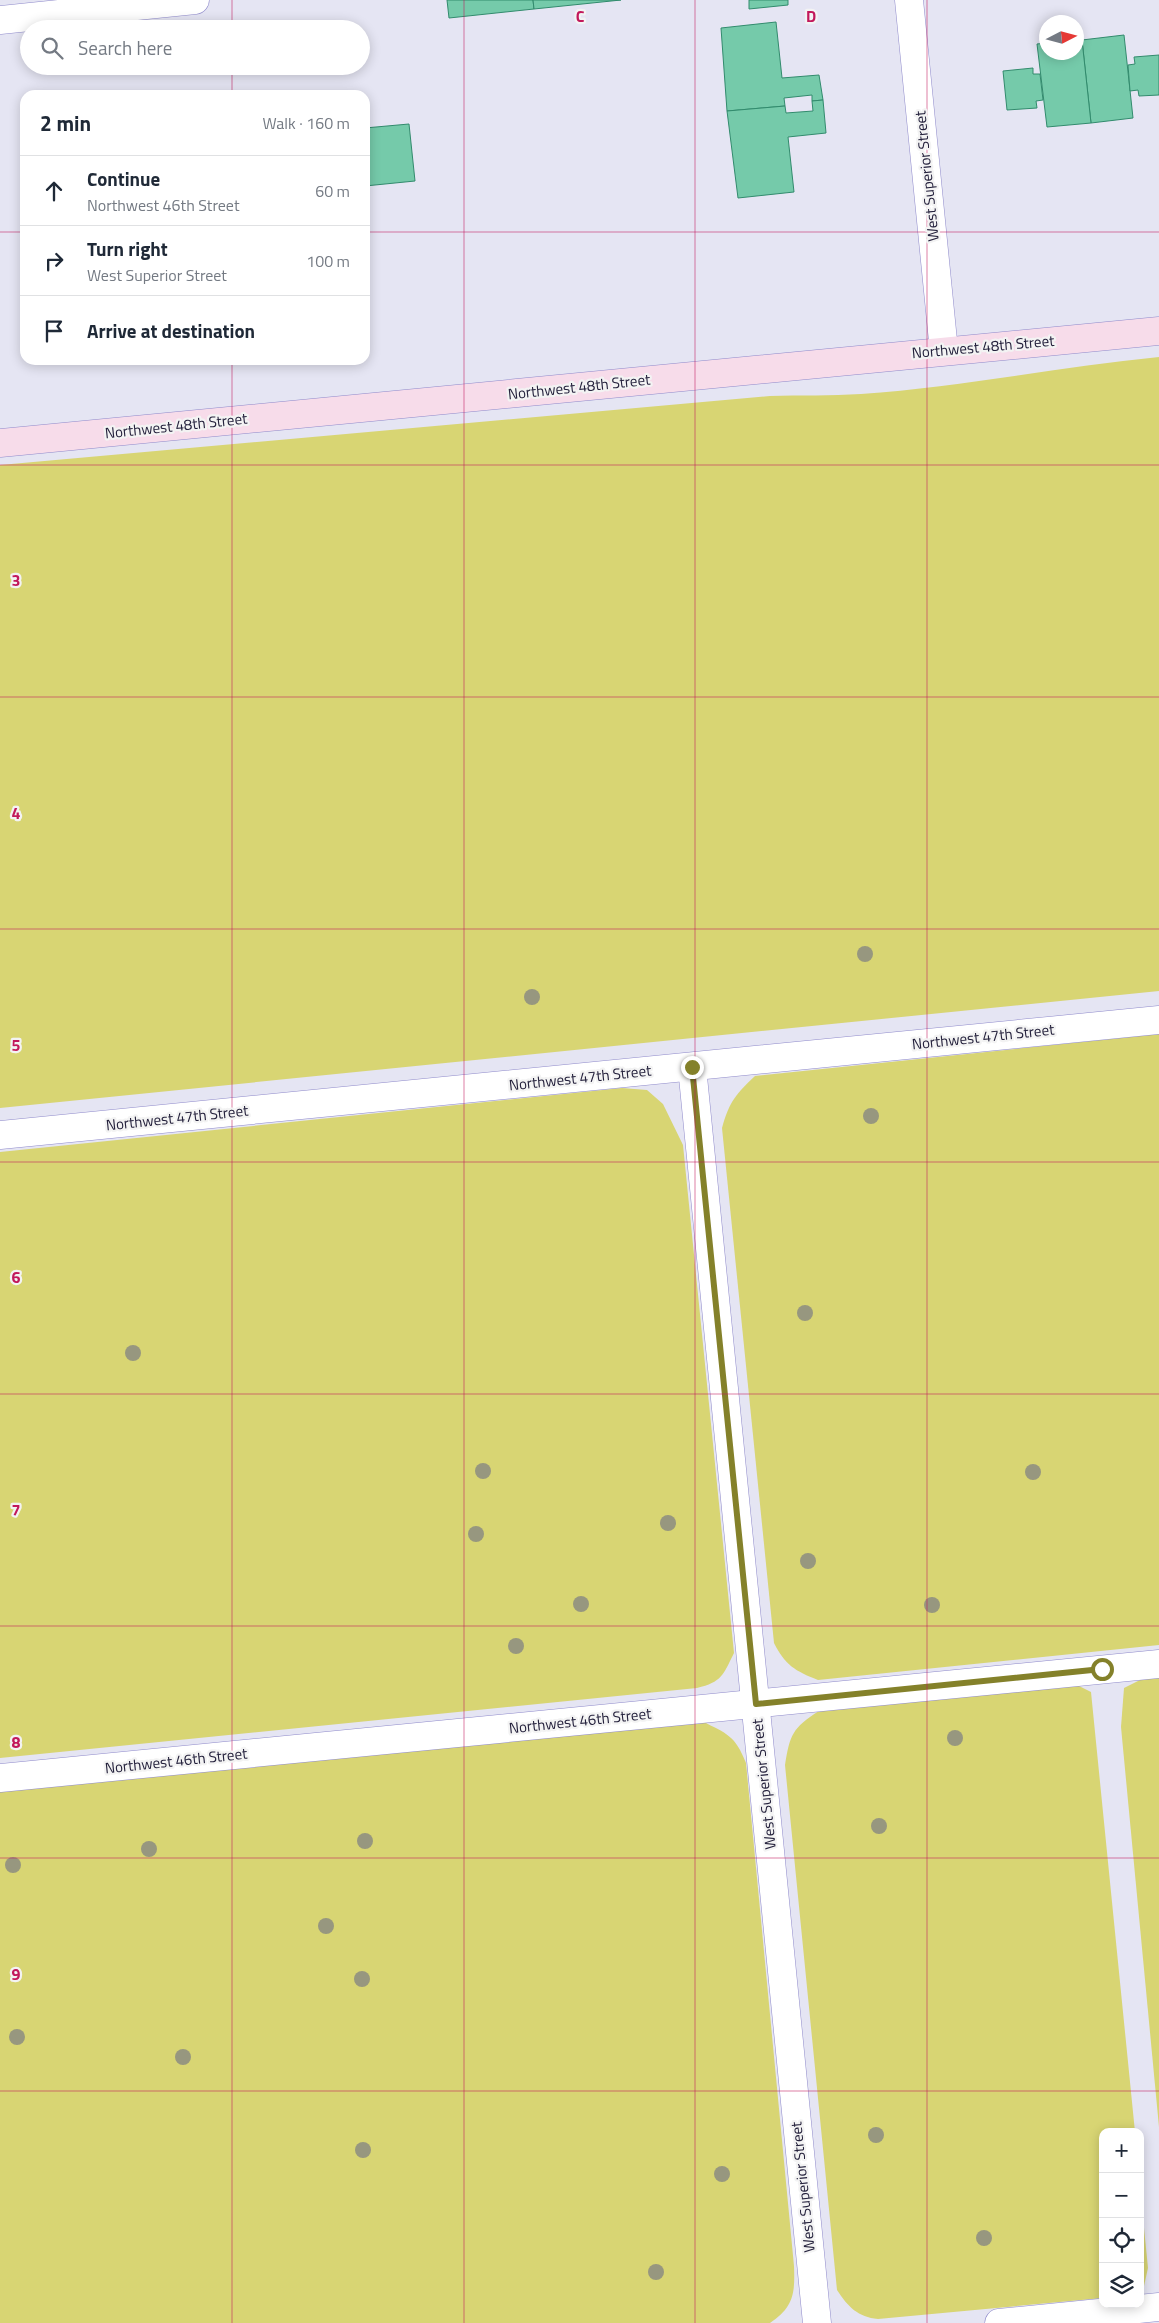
<!DOCTYPE html>
<html lang="en">
<head>
<meta charset="utf-8">
<style>
  :root { --surface:#fff; --page:#f2f2f3; --text:#1f2937; --muted:#747a83; --line:#e0e1e3 }
  body { margin:0; font-family:"Titillium Web",sans-serif; background:var(--page); color:var(--text) }
  .controls { position:absolute; right:15px; bottom:15px; display:grid; overflow:hidden; border-radius:10px; box-shadow:0 2px 12px #0003 }
  .controls button { width:45px; height:45px; display:grid; place-items:center; padding:0; border:0; border-bottom:1px solid var(--line); background:var(--surface); color:var(--text); font:25px sans-serif }
  .compass { position:absolute; left:1039px; top:15px; width:45px; height:45px; border-radius:50%; background:var(--surface); box-shadow:0 2px 12px #0003; rotate:84deg }
  .stop { position:absolute; width:15px; height:15px; margin:-11px; border:4px solid #84812a; border-radius:50%; background:#fff }
  .stop.end { background:#84812a; border-color:#fff; box-shadow:0 1px 5px #0008 }
  .list { margin:0; padding:0; list-style:none }
  h2 { display:flex; justify-content:space-between; align-items:center; height:65px; margin:0; padding:0 20px; font-size:21px }
  h2 small { font-size:16px; font-weight:400; color:var(--muted) }
  .list li { display:grid; grid-template-columns:32px 1fr auto; gap:15px; align-items:center; box-sizing:border-box; height:70px; padding:0 20px; border-top:1px solid var(--line) }
  .list b { display:block; font-size:19px; white-space:nowrap }
  .list p { margin:0; font-size:16px; white-space:nowrap; color:var(--muted) }
  .list em { font-size:16px; font-style:normal; color:var(--muted) }
  .icon { flex:none; width:28px; height:28px; fill:none; stroke:currentColor; stroke-width:2; stroke-linecap:round; stroke-linejoin:round }
  .map { position:relative; flex:none; width:1159px; height:2323px; overflow:hidden }
  .search { position:absolute; background:var(--surface); box-shadow:0 2px 12px #0003; left:20px; top:20px; width:350px; height:55px; display:flex; align-items:center; gap:12px; box-sizing:border-box; padding:0 18px; border-radius:28px; color:var(--muted); font-size:19px }
  .panel { position:absolute; background:var(--surface); box-shadow:0 2px 12px #0003; left:20px; top:90px; width:350px; height:275px; border-radius:15px }
  .map>svg:first-child { display:block }
  .green { fill:#d8d573 }
  .building { fill:#75caaa; stroke:#328b6d }
  .lines { fill:none; stroke-linecap:round; stroke-linejoin:round }
  .minor-casing { stroke:#8f8acb; stroke-width:29 }
  .secondary-casing { stroke:#8f8acb; stroke-width:29 }
  .minor { stroke:#fff; stroke-width:28 }
  .secondary { stroke:#f7dcea; stroke-width:28 }
  .tree { fill:#97977f }
  .route { stroke:#84812a; stroke-width:6 }
  .grid { fill:none; stroke:#c2185b; stroke-width:1; stroke-opacity:0.55 }
  .labels { text-anchor:middle; stroke-width:4.5; stroke-linejoin:round; paint-order:stroke }
  .street-label { font-size:15px; fill:#24213c; stroke:#f3f3f3 }
  .grid-label { font-size:16px; text-anchor:middle; font-weight:bold; fill:#c2185b; stroke:#f3f3f3; stroke-width:4.5; stroke-linejoin:round; paint-order:stroke }
</style>
</head>
<body>
<div class="map">
<svg width="1159" height="2323" viewBox="0 0 1159 2323">
  <rect width="100%" height="100%" fill="#e5e5f3"/>
  <g class="green">
    <path d="M1159,357V991L0,1108V465L770,396C800,395 831,396 861,394C961,387 1059,367 1159,357Z"/>
    <path d="M1159,1034V1645L818,1680C795,1671 785,1665 774,1643L722,1128C729,1102 736,1094 755,1076Z"/>
    <path d="M622,1088L647,1090L663,1104L683,1145L734,1653C723,1675 722,1682 697,1688L0,1758V1152Z"/>
    <polygon points="1159,1675 1159,2127 1121,1727 1124,1688 1148,1676"/>
    <path d="M1075,1684L1091,1692L1135,2132H1103V2298L878,2319C858,2317 848,2307 837,2290L785,1765C790,1735 792,1728 819,1711Z"/>
    <path d="M702,1721C727,1734 735,1735 746,1763L794,2266C795,2293 794,2307 770,2323H0V1791Z"/>
    <polygon points="1140,2188 1148,2268 1144,2286 1140,2288"/>
  </g>
  <g class="building">
    <polygon points="447,0 533,0 534,9 449,18"/>
    <polygon points="533,0 621,0 534,9"/>
    <polygon points="749,0 788,0 788,5 749,9"/>
    <polygon points="776,22 782,78 819,75 823,100 812,101 812,95 784,98 785,106 727,111 721,28"/>
    <polygon points="1124,35 1133,118 1091,123 1082,40"/>
    <polygon points="1076,40 1082,40 1091,123 1047,127 1037,44 1046,43 1046,52 1076,52"/>
    <polygon points="1159,55 1159,95 1139,96 1138,90 1130,91 1128,65 1135,64 1134,57"/>
    <polygon points="1033,68 1033,74 1040,74 1043,100 1036,101 1037,108 1007,110 1003,71"/>
    <polygon points="350,92 351,95 321,95"/>
    <polygon points="823,100 826,133 788,137 794,192 738,198 727,111 785,106 786,113 813,111 812,101"/>
    <polygon points="409,124 415,181 365,186 365,128"/>
    <polygon points="25,163 25,207 21,164"/>
  </g>
  <g class="lines">
    <defs>
      <g id="minor">
        <polyline points="909,0 944,351"/>
        <polyline points="0,20 195,0"/>
        <polyline points="692,1067 817,2323"/>
        <polyline points="0,1135 1159,1020"/>
        <polyline points="0,1778 1159,1664"/>
        <polyline points="999,2323 1159,2307"/>
      </g>
      <polyline id="secondary" points="0,443 1159,331"/>
    </defs>
    <use href="#minor" class="minor-casing"/>
    <use href="#secondary" class="secondary-casing"/>
    <use href="#minor" class="minor"/>
    <use href="#secondary" class="secondary"/>
  </g>
  <g class="tree">
    <circle cx="865" cy="954" r="8"/>
    <circle cx="532" cy="997" r="8"/>
    <circle cx="871" cy="1116" r="8"/>
    <circle cx="805" cy="1313" r="8"/>
    <circle cx="133" cy="1353" r="8"/>
    <circle cx="483" cy="1471" r="8"/>
    <circle cx="1033" cy="1472" r="8"/>
    <circle cx="668" cy="1523" r="8"/>
    <circle cx="476" cy="1534" r="8"/>
    <circle cx="808" cy="1561" r="8"/>
    <circle cx="581" cy="1604" r="8"/>
    <circle cx="932" cy="1605" r="8"/>
    <circle cx="516" cy="1646" r="8"/>
    <circle cx="955" cy="1738" r="8"/>
    <circle cx="879" cy="1826" r="8"/>
    <circle cx="365" cy="1841" r="8"/>
    <circle cx="149" cy="1849" r="8"/>
    <circle cx="13" cy="1865" r="8"/>
    <circle cx="326" cy="1926" r="8"/>
    <circle cx="362" cy="1979" r="8"/>
    <circle cx="17" cy="2037" r="8"/>
    <circle cx="183" cy="2057" r="8"/>
    <circle cx="876" cy="2135" r="8"/>
    <circle cx="363" cy="2150" r="8"/>
    <circle cx="722" cy="2174" r="8"/>
    <circle cx="984" cy="2238" r="8"/>
    <circle cx="656" cy="2272" r="8"/>
  </g>
  <g class="lines">
    <polyline class="route" points="692,1067 756,1704 1102,1669"/>
  </g>
  <path class="grid" d="M232,0V29M464,0V2323M695,0V2323M927,0V2323M232,66V95M0,232H25M365,232H1159M232,360V2323M0,465H1159M0,697H1159M0,929H1159M0,1162H1159M0,1394H1159M0,1626H1159M0,1858H1159M0,2091H1159"/>
  <g class="labels">
    <g class="street-label">
      <text transform="translate(927 176) rotate(-96)" y="5">West Superior Street</text>
      <text transform="translate(983 347) rotate(-5)" y="5">Northwest 48th Street</text>
      <text transform="translate(579 387) rotate(-6)" y="5">Northwest 48th Street</text>
      <text transform="translate(176 426) rotate(-6)" y="5">Northwest 48th Street</text>
      <text transform="translate(983 1037) rotate(-6)" y="5">Northwest 47th Street</text>
      <text transform="translate(580 1078) rotate(-6)" y="5">Northwest 47th Street</text>
      <text transform="translate(177 1118) rotate(-6)" y="5">Northwest 47th Street</text>
      <text transform="translate(580 1721) rotate(-6)" y="5">Northwest 46th Street</text>
      <text transform="translate(176 1761) rotate(-6)" y="5">Northwest 46th Street</text>
      <text transform="translate(764 1784) rotate(-96)" y="5">West Superior Street</text>
      <text transform="translate(803 2187) rotate(-96)" y="5">West Superior Street</text>
    </g>
  </g>
  <g class="grid-label">
    <text x="580" y="22">C</text>
    <text x="811" y="22">D</text>
    <text x="16" y="586">3</text>
    <text x="16" y="819">4</text>
    <text x="16" y="1051">5</text>
    <text x="16" y="1283">6</text>
    <text x="16" y="1516">7</text>
    <text x="16" y="1748">8</text>
    <text x="16" y="1980">9</text>
  </g>
</svg>
<div class="controls">
<button>+</button>
<button>−</button>
<button><svg class="icon" aria-label="locate" viewBox="0 0 24 24"><circle cx="12" cy="12" r="6"/><path d="M12 2v4M12 18v4M2 12h4M18 12h4"/></svg></button>
<button><svg class="icon" aria-label="layers" viewBox="0 0 24 24"><path d="M12 4l9 5-9 5-9-5zM3 14l9 5 9-5"/></svg></button>
</div>
<svg class="compass" viewBox="-18 -18 36 36"><path d="M0-13l5 13h-10z" fill="#e53935"/><path d="M0 13l5-13h-10z" fill="#747a83"/></svg>
<div class="stop" style="left:1102px;top:1669px"></div>
<div class="stop end" style="left:692px;top:1067px"></div>
<div class="search"><svg class="icon" aria-label="search" viewBox="0 0 24 24"><circle cx="10" cy="10" r="6"/><path d="M15 15l6 6"/></svg>Search here</div>
<section class="panel">
<h2>2 min<small>Walk · 160 m</small></h2>
<ul class="list">
<li><svg class="icon" aria-label="ahead" viewBox="0 0 24 24"><path d="M12 20V5M6 11l6-6 6 6"/></svg><div><b>Continue</b><p>Northwest 46th Street</p></div><em>60 m</em></li>
<li><svg class="icon" aria-label="right" viewBox="0 0 24 24"><path d="M7 20v-9h11M14 6l5 5-5 5"/></svg><div><b>Turn right</b><p>West Superior Street</p></div><em>100 m</em></li>
<li><svg class="icon" aria-label="arrive" viewBox="0 0 24 24"><path d="M6 21V4h12l-3 4 3 4H6"/></svg><div><b>Arrive at destination</b></div></li>
</ul>
</section>
</div>
</body>
</html>
